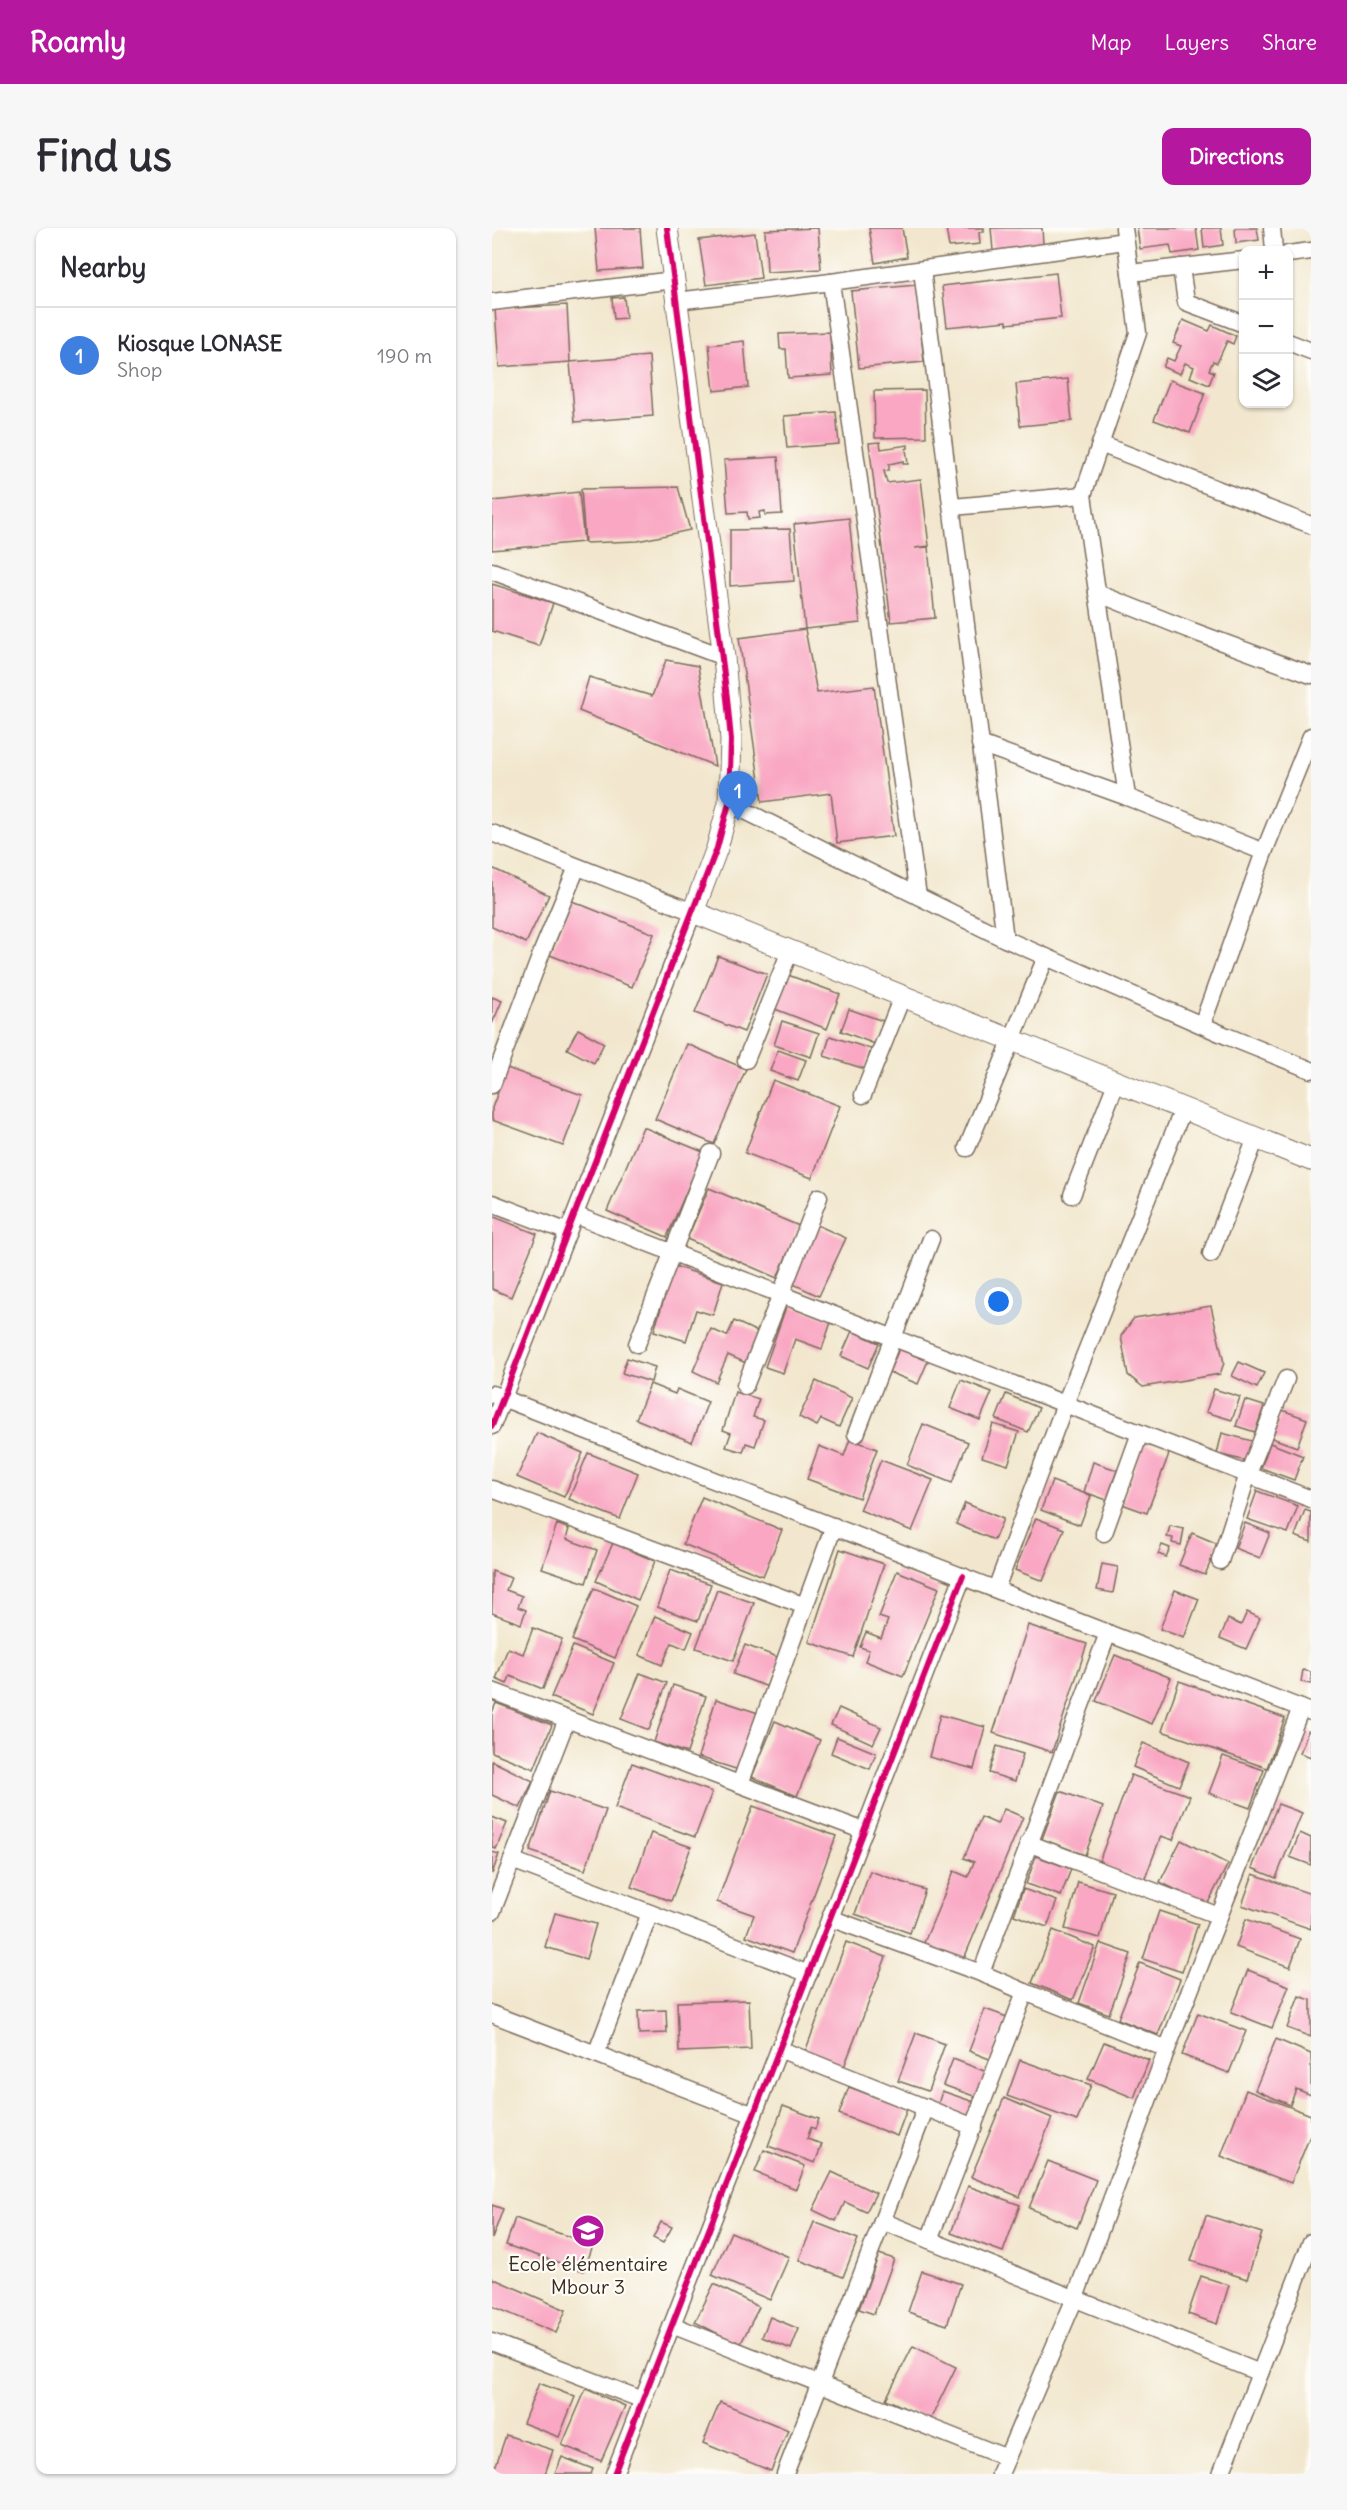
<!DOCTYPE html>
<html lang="en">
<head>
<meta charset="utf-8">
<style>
  :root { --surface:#fff; --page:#f7f7f7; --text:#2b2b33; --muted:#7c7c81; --line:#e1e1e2; --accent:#b5179e }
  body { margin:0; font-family:Delius,sans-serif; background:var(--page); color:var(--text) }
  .controls { position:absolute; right:18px; top:18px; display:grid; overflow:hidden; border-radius:12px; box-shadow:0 2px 4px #0004 }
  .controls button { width:54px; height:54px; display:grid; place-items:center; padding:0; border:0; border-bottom:2px solid var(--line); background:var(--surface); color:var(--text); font:30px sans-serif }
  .you { position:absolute; left:507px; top:1074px; width:21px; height:21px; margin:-15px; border:4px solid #fff; border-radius:50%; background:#1a73e8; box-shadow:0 0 0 9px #1a73e833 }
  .badge { display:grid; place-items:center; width:39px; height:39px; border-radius:50%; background:var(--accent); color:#fff; font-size:20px; font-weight:700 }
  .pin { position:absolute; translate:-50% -50px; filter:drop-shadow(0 2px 3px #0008) }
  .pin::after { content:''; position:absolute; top:32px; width:21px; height:18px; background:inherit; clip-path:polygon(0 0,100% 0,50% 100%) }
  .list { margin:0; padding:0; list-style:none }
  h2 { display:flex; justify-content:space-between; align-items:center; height:78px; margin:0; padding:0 24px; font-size:26px }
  h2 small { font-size:20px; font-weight:400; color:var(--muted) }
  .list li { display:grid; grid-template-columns:39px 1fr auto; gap:18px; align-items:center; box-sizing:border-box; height:96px; padding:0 24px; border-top:2px solid var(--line) }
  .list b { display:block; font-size:22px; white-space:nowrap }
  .list p { margin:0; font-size:20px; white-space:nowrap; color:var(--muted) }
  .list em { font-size:20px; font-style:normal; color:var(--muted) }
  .icon { flex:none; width:33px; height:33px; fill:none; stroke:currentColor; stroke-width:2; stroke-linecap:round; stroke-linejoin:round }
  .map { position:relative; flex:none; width:819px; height:2246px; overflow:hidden; border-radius:12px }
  header { display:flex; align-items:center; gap:36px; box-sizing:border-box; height:84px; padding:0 30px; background:var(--accent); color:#fff }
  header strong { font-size:28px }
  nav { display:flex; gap:33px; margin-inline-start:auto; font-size:21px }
  .intro { display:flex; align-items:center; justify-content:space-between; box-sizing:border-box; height:144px; padding:0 36px }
  h1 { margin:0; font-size:42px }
  .button { padding:15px 27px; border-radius:12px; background:var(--accent); color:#fff; font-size:21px; font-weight:700 }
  main { display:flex; gap:36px; padding:0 36px }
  aside { flex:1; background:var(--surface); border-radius:12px; box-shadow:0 2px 4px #0004 }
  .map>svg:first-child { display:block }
  .building { fill:#f9a7c3 }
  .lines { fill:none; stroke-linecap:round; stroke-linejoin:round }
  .minor-casing { stroke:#7b6c5c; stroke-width:19 }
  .tertiary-casing { stroke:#7b6c5c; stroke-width:23 }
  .minor { stroke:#fff; stroke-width:16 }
  .tertiary { stroke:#fff; stroke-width:21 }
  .cycleway-casing { stroke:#fdfcf7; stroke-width:10 }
  .cycleway { stroke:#d6006c; stroke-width:6 }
  .labels { text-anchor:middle; stroke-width:4.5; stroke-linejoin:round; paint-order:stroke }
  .poi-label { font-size:20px; fill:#3b2a1e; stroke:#fdfcf7 }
</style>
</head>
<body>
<header>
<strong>Roamly</strong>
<nav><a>Map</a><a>Layers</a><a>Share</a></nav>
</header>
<div class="intro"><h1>Find us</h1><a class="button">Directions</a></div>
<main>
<aside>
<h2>Nearby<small></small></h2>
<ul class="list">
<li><span class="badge" style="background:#3f7fe0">1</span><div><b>Kiosque LONASE</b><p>Shop</p></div><em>190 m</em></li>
</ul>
</aside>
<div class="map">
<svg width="819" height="2246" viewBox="0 0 819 2246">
  <rect width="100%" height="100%" fill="#fdfcf7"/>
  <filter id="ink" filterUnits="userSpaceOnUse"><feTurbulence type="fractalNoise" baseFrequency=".0167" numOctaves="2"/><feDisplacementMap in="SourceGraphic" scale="12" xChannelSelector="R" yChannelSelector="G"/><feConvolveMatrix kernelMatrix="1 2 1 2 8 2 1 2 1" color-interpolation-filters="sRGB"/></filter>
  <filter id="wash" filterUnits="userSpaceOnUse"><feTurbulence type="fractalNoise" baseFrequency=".008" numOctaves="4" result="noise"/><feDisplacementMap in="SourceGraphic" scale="24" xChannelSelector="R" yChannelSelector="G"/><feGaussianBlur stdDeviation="1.35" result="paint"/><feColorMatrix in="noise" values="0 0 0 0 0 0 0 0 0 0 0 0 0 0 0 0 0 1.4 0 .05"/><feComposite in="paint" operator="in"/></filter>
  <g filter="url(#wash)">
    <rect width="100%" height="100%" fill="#f2e7ce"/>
    <g id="blocks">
      <g class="building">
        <polygon points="103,0 148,0 151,40 107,43"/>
        <polygon points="326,0 329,41 275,44 273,2"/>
        <polygon points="377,0 410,0 415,29 383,35"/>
        <polygon points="454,0 492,0 492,4 487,4 488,16 457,19"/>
        <polygon points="499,0 550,0 551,16 501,23"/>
        <polygon points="645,0 704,0 707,22 680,26 678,17 648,21"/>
        <polygon points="710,0 729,0 731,17 712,20"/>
        <polygon points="743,0 765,0 767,12 744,15"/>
        <polygon points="263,5 269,50 214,57 207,12"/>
        <polygon points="564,45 569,90 515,96 515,93 455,99 450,58"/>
        <polygon points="424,57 432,134 367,140 359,63"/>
        <polygon points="132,69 134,90 122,91 120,70"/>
        <polygon points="75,77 78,134 7,139 3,81"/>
        <polygon points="691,92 717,103 720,97 744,108 741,116 735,113 725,135 721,133 717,142 722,144 717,157 698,149 702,139 693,135 688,146 671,139 675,130 682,133 689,118 681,115"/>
        <polygon points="338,104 340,147 296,150 294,121 288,121 287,106"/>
        <polygon points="252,113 256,159 222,163 217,117"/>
        <polygon points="157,128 161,188 83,194 78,134"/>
        <polygon points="576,151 580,193 528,198 524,156"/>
        <polygon points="678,152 713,165 698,205 662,192"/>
        <polygon points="433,162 434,209 383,210 382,163"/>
        <polygon points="344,184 347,216 295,220 292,188"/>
        <polygon points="388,214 389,221 416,217 416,220 414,221 416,236 411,236 411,233 397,236 397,242 392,243 395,255 429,251 437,318 423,320 436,319 443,390 399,394 377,215"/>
        <polygon points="286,229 290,286 273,287 273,283 267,284 268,290 256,291 255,284 236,285 232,232"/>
        <polygon points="186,259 198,302 146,313 93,315 89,261"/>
        <polygon points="87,264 92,314 0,322 0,273"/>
        <polygon points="357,290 368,395 313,401 302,296"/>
        <polygon points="298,301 302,353 238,358 238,302"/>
        <polygon points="0,356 61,375 47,418 0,403"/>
        <polygon points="313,401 325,465 382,458 402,608 345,615 339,565 270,574 247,410"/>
        <polygon points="174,432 206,438 223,538 87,483 97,449 160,468"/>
        <polygon points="0,640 57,667 34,715 0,699"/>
        <polygon points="80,673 162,706 140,759 58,727"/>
        <polygon points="226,728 275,746 252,804 203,785"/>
        <polygon points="296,747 348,766 335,801 283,781"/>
        <polygon points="0,769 10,773 0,796"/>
        <polygon points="357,781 391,793 383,816 349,803"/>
        <polygon points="290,793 327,805 319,829 282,817"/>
        <polygon points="86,801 112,815 102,835 75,821"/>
        <polygon points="338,808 379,821 373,841 332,828"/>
        <polygon points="195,816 254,841 222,916 163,891"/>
        <polygon points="286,822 314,832 306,853 278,843"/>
        <polygon points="15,840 90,867 71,918 0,892 0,880"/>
        <polygon points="281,852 348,878 320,950 253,925"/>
        <polygon points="151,899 211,924 175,1009 115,983"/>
        <polygon points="217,960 307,998 285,1050 195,1011"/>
        <polygon points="0,988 45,1006 19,1069 0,1061"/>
        <polygon points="325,997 354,1010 327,1068 299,1055"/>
        <polygon points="182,1038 231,1054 221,1087 204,1082 194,1113 162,1103"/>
        <polygon points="295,1076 340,1091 330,1121 303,1111 291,1145 273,1139"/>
        <polygon points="719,1078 732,1135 728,1146 651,1159 636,1147 629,1108 642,1090"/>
        <polygon points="242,1093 268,1105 254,1135 236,1127 224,1154 201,1143 219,1101 235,1108"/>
        <polygon points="360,1103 387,1115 376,1140 349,1128"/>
        <polygon points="407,1121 436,1133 426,1156 397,1144"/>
        <polygon points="135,1130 163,1139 159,1154 130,1145"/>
        <polygon points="747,1134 772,1145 765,1160 740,1148"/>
        <polygon points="469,1152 500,1164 488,1192 458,1180"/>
        <polygon points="324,1153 360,1170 347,1199 329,1191 325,1198 307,1189"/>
        <polygon points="158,1156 183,1166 185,1161 216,1174 200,1214 144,1191"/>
        <polygon points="722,1161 748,1169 740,1192 714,1184"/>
        <polygon points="243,1164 267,1171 261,1189 272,1192 263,1218 254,1215 251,1224 234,1219 239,1205 231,1202"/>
        <polygon points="514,1166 547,1180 536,1204 504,1191"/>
        <polygon points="753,1172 772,1178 763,1204 744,1198"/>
        <polygon points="790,1182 815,1191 805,1219 780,1210"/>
        <polygon points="431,1196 476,1214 460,1255 415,1237"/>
        <polygon points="501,1196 527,1204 516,1237 490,1229"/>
        <polygon points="45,1205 91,1225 72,1269 25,1249"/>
        <polygon points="730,1205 760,1213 755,1233 725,1226"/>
        <polygon points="358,1211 385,1221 367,1270 315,1251 327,1218 352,1228"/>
        <polygon points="651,1215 678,1223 655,1285 630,1276"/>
        <polygon points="778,1215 811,1228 802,1252 769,1240"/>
        <polygon points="96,1225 146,1245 128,1291 77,1271"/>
        <polygon points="389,1232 441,1252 420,1303 368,1282"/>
        <polygon points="601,1234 625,1242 615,1272 592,1264"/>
        <polygon points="560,1253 599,1268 588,1297 549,1282"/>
        <polygon points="765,1263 806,1278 796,1305 755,1291"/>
        <polygon points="210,1269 290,1302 271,1348 191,1316"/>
        <polygon points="473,1275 511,1291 502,1312 464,1296"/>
        <polygon points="813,1282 819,1284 819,1314 803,1308"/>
        <polygon points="544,1290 572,1301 551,1353 523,1342"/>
        <polygon points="753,1295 778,1305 768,1330 743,1320"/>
        <polygon points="65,1296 77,1301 74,1311 105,1322 94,1355 50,1340"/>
        <polygon points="678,1298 692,1301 689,1317 680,1315 681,1310 675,1309"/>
        <polygon points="700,1305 726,1316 713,1347 687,1337"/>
        <polygon points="121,1315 163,1333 146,1372 104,1353"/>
        <polygon points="670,1317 678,1320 674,1329 666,1326"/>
        <polygon points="348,1321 392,1336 361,1429 317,1414"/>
        <polygon points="610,1336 626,1339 621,1365 605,1362"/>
        <polygon points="178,1342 219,1356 206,1393 165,1379"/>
        <polygon points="0,1343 19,1350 14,1362 30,1368 26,1379 34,1382 29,1396 0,1385"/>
        <polygon points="405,1343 447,1360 411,1448 373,1433 377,1422 368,1419 374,1404 389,1410 396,1392 387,1389"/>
        <polygon points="102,1360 144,1378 123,1430 80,1412"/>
        <polygon points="225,1362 262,1375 241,1433 204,1420"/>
        <polygon points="683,1362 707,1371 692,1410 668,1401"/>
        <polygon points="755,1384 768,1390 754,1421 728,1410 736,1391 749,1397"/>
        <polygon points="163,1388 201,1404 194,1421 180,1415 170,1437 147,1427"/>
        <polygon points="536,1397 595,1416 560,1524 501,1505"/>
        <polygon points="41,1400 70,1411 51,1461 18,1448 15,1456 4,1451 16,1420 31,1426"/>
        <polygon points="253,1417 288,1430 276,1459 241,1446"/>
        <polygon points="81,1418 122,1435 101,1486 59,1469"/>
        <polygon points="623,1427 679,1450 660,1496 604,1473"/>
        <polygon points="811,1442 819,1444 819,1456 809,1454"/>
        <polygon points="148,1445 175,1455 157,1502 129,1491"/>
        <polygon points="687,1453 793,1490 775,1540 670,1503"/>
        <polygon points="181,1457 214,1468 195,1525 162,1514"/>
        <polygon points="224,1471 266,1485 247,1542 206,1529"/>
        <polygon points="4,1475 60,1497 42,1541 0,1524 0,1485"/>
        <polygon points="347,1480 389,1499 381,1516 339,1497"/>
        <polygon points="448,1487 493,1499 482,1541 437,1529"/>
        <polygon points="283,1493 328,1512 305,1568 260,1549"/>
        <polygon points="816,1503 819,1504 819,1529 808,1525"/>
        <polygon points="345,1509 384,1525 378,1541 339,1525"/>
        <polygon points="651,1515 697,1534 687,1558 641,1539"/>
        <polygon points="505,1518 531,1526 523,1553 497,1545"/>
        <polygon points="731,1528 772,1542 758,1580 717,1565"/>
        <polygon points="0,1533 41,1553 28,1580 0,1567"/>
        <polygon points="140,1535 220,1564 203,1609 123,1580"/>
        <polygon points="639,1547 698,1568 681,1612 669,1608 652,1653 606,1636"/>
        <polygon points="58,1563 114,1582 93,1642 38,1623"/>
        <polygon points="568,1563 611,1579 593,1627 550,1611"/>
        <polygon points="786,1576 810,1585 784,1650 760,1640"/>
        <polygon points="261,1578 344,1608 300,1725 254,1708 262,1687 225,1674"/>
        <polygon points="512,1581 531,1589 471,1733 431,1717 462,1643 476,1649 482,1634 472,1630 489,1589 505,1596"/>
        <polygon points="0,1589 15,1595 4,1621 0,1619"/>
        <polygon points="159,1605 199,1619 179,1673 139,1659"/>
        <polygon points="808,1605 819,1610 819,1637 798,1629"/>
        <polygon points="689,1612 736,1636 715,1677 668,1654"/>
        <polygon points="0,1624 7,1626 0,1646"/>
        <polygon points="544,1628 579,1641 569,1668 534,1656"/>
        <polygon points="378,1643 433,1662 418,1705 363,1686"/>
        <polygon points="761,1646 819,1666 819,1701 750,1677"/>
        <polygon points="586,1654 621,1664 608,1710 573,1701"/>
        <polygon points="531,1661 565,1673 555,1699 522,1687"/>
        <polygon points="667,1683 706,1696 690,1744 651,1731"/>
        <polygon points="63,1685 104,1696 94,1731 53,1719"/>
        <polygon points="754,1691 808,1711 798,1739 744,1719"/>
        <polygon points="561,1702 603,1719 581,1772 540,1755"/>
        <polygon points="354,1714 394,1729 352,1839 313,1824"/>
        <polygon points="608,1715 639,1726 617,1786 587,1775"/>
        <polygon points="648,1735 688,1751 666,1807 626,1791"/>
        <polygon points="756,1742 797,1758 780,1800 739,1784"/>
        <polygon points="807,1768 819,1772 819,1809 795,1800"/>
        <polygon points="257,1772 259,1821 187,1824 185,1774"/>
        <polygon points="493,1781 515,1789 500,1832 477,1823"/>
        <polygon points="174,1782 175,1805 147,1806 146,1783"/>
        <polygon points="706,1785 754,1803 737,1845 690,1827"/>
        <polygon points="424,1805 453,1816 436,1863 406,1853"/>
        <polygon points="784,1811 819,1826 819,1867 804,1861 798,1877 763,1862"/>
        <polygon points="612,1814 657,1832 642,1870 596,1851"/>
        <polygon points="461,1831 500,1846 490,1871 451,1857"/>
        <polygon points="528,1832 599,1857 585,1893 515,1868"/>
        <polygon points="357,1859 415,1881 405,1908 347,1886"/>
        <polygon points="754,1862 819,1887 819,1905 799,1955 729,1928"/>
        <polygon points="450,1863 485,1875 479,1891 445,1880"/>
        <polygon points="512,1870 560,1890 528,1969 479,1949"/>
        <polygon points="291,1878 327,1891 323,1901 319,1899 315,1911 330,1916 323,1935 276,1918"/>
        <polygon points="272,1922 313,1938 304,1961 263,1944"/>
        <polygon points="556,1933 604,1952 585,2000 537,1980"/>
        <polygon points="340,1944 384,1965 374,1984 353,1974 344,1993 321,1982"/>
        <polygon points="476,1958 528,1977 511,2024 459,2005"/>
        <polygon points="0,1977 11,1981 0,2011"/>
        <polygon points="714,1987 770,2005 755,2051 699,2033"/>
        <polygon points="23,1990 101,2017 92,2043 14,2017"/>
        <polygon points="169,1994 180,1999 171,2015 161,2010"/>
        <polygon points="322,1994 366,2011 351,2049 307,2032"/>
        <polygon points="239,2004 297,2029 278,2072 220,2047"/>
        <polygon points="387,2026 402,2031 382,2086 367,2081"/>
        <polygon points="430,2043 469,2056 455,2097 416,2084"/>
        <polygon points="709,2048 737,2057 725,2096 696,2086"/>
        <polygon points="0,2050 74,2082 64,2105 0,2078"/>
        <polygon points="222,2056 267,2079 248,2117 203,2094"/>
        <polygon points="278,2089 307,2101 299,2121 270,2109"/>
        <polygon points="421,2118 464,2139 438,2192 394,2171"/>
        <polygon points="47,2155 83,2169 67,2209 31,2195"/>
        <polygon points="94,2161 133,2178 109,2233 70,2217"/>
        <polygon points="228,2174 296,2202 279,2243 211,2215"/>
        <polygon points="14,2207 61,2222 53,2246 1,2246"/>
        <polygon points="70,2229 101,2241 99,2246 63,2246"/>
      </g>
    </g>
  </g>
  <g filter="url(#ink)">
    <use href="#blocks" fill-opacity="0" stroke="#7b6c5c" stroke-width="1.5"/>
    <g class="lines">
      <defs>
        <g id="minor">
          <polyline points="632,0 646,105 591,267 635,569"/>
          <polyline points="780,0 782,22"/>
          <polyline points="796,26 819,23"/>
          <polyline points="689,39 694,74 752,96"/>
          <polyline points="430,42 513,711"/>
          <polyline points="638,45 752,32"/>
          <polyline points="339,54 426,668"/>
          <polyline points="185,73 339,54 633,13"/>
          <polyline points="0,74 182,52"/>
          <polyline points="796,114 819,123"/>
          <polyline points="608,216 819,297"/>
          <polyline points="461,279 591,267"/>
          <polyline points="0,343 232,429"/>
          <polyline points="605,365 695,401 819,447"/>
          <polyline points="488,516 635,569 772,624"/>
          <polyline points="237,575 513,711 737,809 819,842"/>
          <polyline points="0,605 201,684 0,1198"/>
          <polyline points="710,797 772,624 819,508"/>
          <polyline points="254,832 298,723"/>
          <polyline points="0,857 51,721 85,639"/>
          <polyline points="371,867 410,769"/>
          <polyline points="475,920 554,729"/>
          <polyline points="580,967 624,855"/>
          <polyline points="0,975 76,1004"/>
          <polyline points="83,987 819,1271"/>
          <polyline points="719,1026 764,910"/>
          <polyline points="145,1116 219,925"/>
          <polyline points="253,1158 327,969"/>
          <polyline points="0,1166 819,1484"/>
          <polyline points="364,1206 439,1011"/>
          <polyline points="0,1261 313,1378"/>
          <polyline points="612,1305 648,1205"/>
          <polyline points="728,1333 756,1246 794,1151"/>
          <polyline points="504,1361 573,1176 691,881"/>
          <polyline points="0,1463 372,1603"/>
          <polyline points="248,1556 342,1298"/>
          <polyline points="536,1615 727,1688"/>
          <polyline points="20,1632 317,1746"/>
          <polyline points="0,1684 75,1491"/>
          <polyline points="338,1690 489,1745 533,1764 675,1821"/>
          <polyline points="489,1745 616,1405"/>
          <polyline points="0,1786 262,1887"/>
          <polyline points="287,1821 482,1899"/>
          <polyline points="104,1826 158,1685"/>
          <polyline points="390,1993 768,2145"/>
          <polyline points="437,2012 533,1764"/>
          <polyline points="180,2097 515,2230"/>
          <polyline points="0,2114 151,2172"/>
          <polyline points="122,2246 471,1348"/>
          <polyline points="293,2246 434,1879"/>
          <polyline points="508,2246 583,2070 675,1821 809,1480"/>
          <polyline points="729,2246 819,2014"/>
        </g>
        <polyline id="tertiary" points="175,0 232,429 239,512 237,575 225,620 201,684 819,932"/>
      </defs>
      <use href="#minor" class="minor-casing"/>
      <use href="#tertiary" class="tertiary-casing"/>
      <use href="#minor" class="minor"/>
      <use href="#tertiary" class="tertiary"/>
      <defs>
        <g id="cycleway">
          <polyline points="0,1198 225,620 237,575 239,512 235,470 175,0"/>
          <polyline points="122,2246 471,1348"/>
        </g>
      </defs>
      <use href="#cycleway" class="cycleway-casing"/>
      <use href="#cycleway" class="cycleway"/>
    </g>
  </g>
  <defs>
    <symbol id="school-disc" viewBox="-11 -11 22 22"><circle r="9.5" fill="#b5179e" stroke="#fdfcf7"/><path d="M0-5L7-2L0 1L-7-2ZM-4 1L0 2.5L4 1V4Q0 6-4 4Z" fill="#fff"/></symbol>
  </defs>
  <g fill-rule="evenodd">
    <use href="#school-disc" x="77" y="1984" width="38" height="38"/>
  </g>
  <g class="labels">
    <g class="poi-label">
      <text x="96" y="2043">Ecole élémentaire<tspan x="96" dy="23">Mbour 3</tspan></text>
    </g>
  </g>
</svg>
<div class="controls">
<button>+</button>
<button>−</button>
<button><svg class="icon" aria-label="layers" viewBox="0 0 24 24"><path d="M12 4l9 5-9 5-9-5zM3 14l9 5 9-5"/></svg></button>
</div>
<div class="you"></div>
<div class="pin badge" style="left:246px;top:593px;background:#3f7fe0">1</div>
</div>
</main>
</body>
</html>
